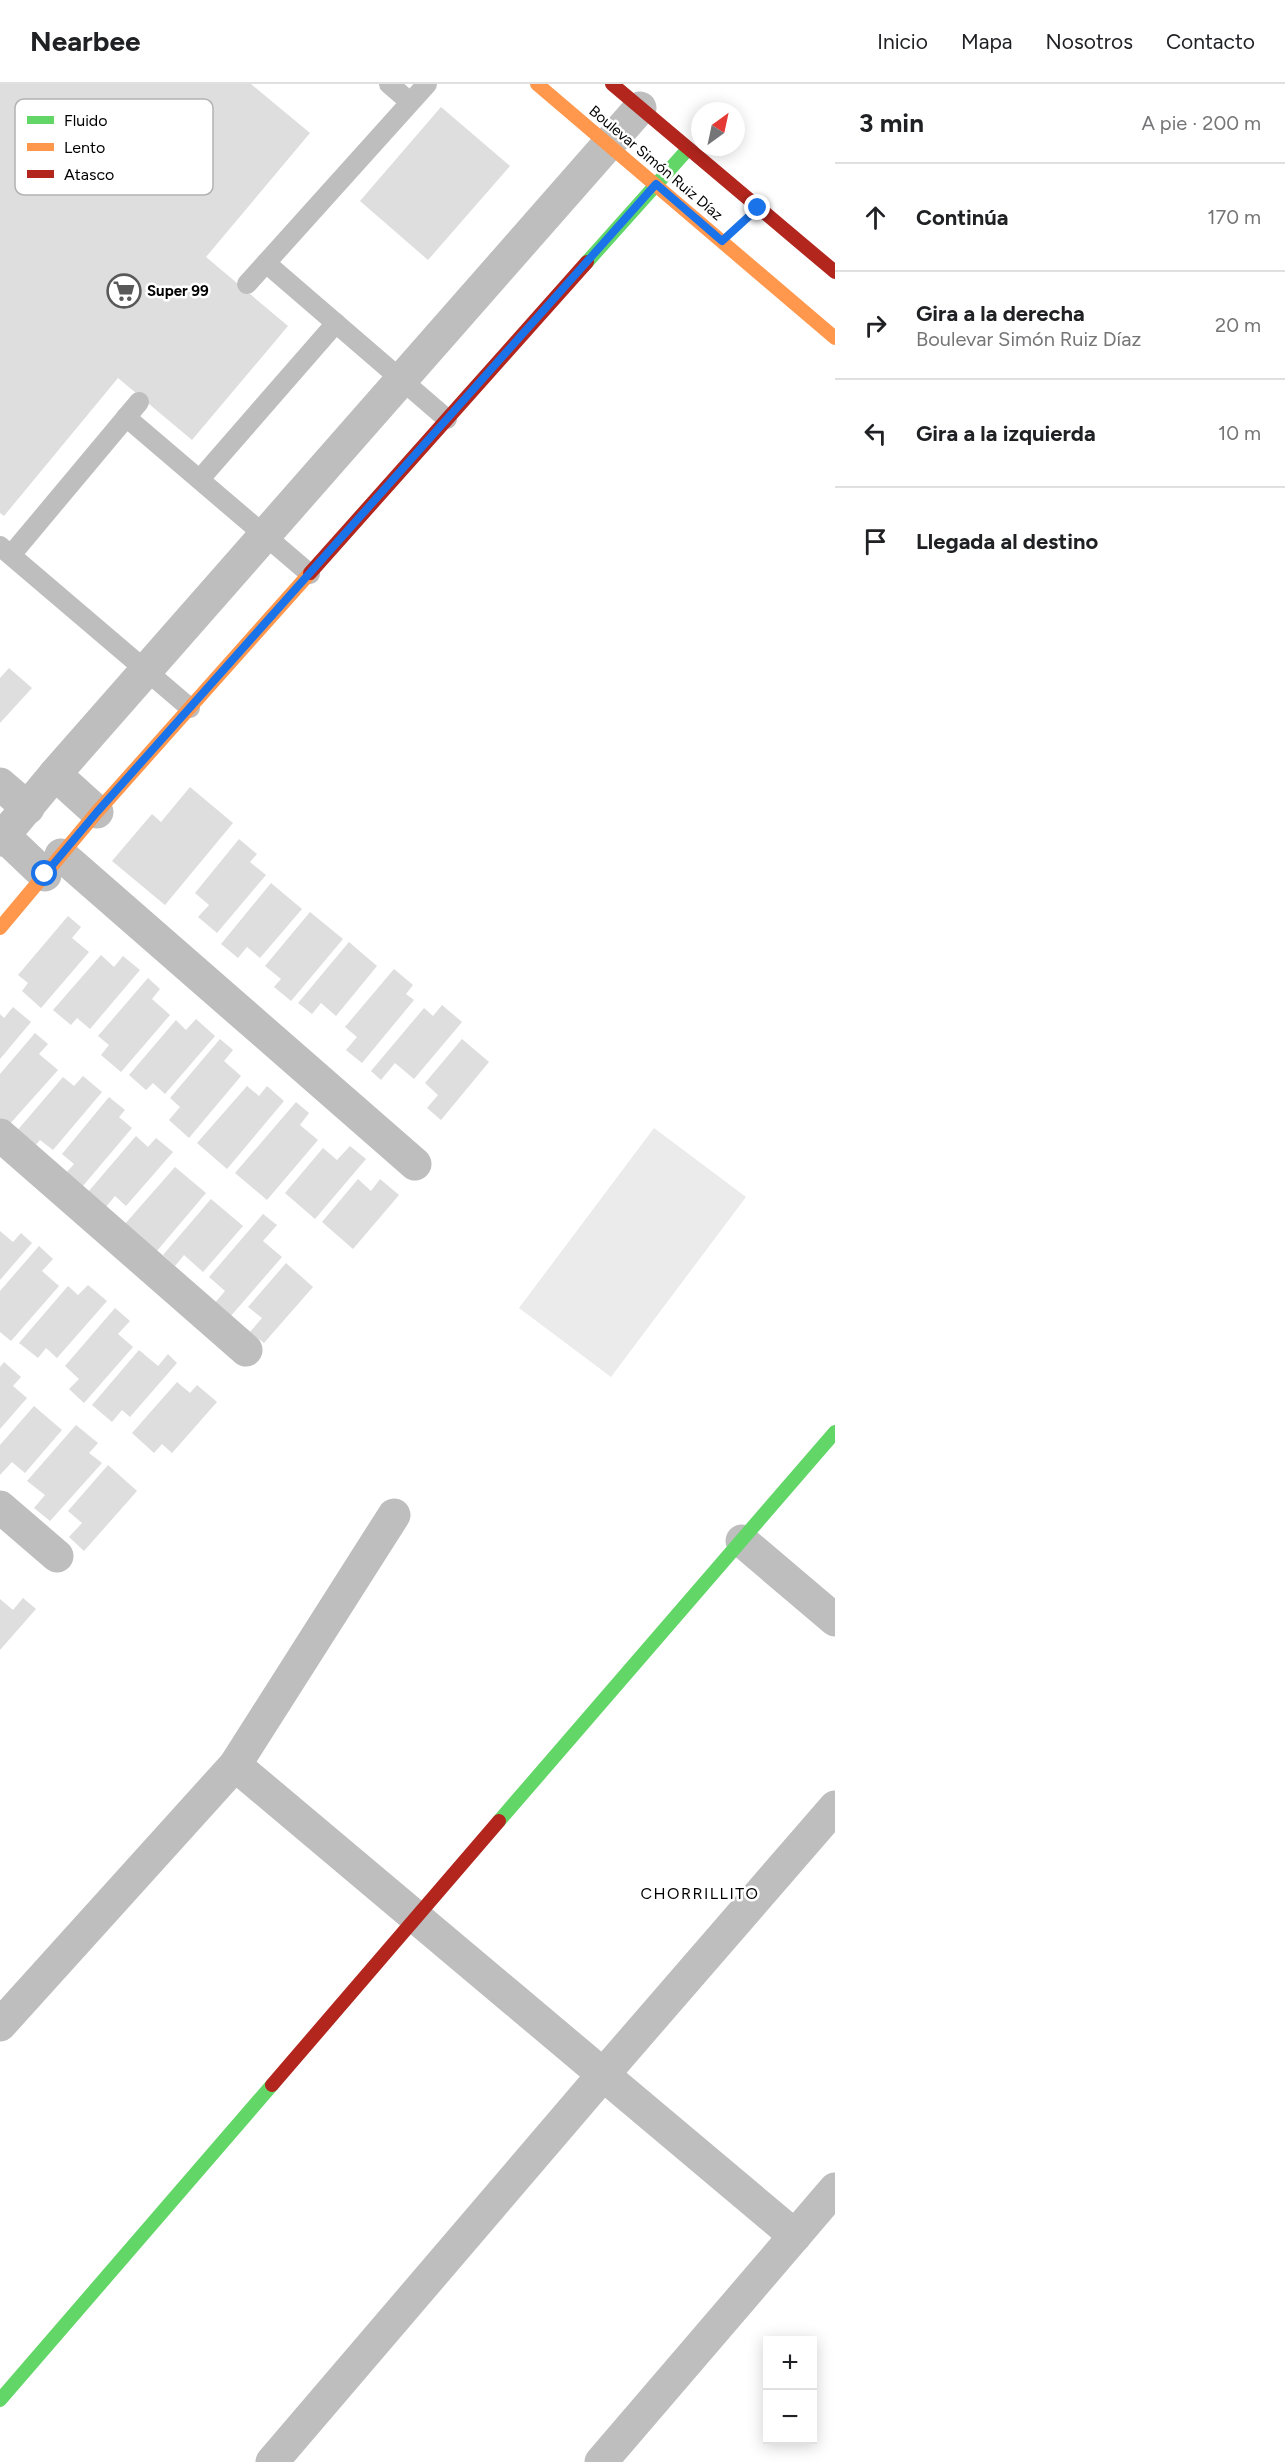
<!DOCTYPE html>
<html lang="es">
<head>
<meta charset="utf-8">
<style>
  :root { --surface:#fff; --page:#f2f2f2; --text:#202124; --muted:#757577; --line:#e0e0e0 }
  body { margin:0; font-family:Figtree,sans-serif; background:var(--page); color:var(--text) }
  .controls { position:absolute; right:18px; bottom:18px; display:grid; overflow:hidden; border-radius:0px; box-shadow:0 3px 15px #0003 }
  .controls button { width:54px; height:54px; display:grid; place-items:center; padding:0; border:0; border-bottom:2px solid var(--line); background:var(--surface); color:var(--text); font:30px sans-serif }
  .compass { position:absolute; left:691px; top:18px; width:54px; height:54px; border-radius:50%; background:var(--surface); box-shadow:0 3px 15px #0003; rotate:33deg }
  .stop { position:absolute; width:18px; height:18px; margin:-14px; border:4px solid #1a73e8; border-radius:50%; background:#fff }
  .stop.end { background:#1a73e8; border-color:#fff; box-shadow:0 2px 6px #0008 }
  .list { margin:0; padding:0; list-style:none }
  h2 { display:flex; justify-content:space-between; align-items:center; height:78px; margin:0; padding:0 24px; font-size:26px }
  h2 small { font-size:20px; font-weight:400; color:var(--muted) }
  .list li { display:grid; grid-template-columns:39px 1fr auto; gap:18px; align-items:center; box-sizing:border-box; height:108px; padding:0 24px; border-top:2px solid var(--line) }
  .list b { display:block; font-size:22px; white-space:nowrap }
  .list p { margin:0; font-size:20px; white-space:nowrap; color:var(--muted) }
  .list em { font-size:20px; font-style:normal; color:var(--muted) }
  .icon { flex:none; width:33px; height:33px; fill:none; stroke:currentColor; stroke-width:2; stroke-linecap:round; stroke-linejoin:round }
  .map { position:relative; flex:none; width:835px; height:2378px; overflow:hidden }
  header { display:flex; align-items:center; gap:36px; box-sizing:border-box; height:84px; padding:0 30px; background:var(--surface); border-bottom:2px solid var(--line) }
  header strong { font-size:28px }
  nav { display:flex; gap:33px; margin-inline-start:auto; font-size:21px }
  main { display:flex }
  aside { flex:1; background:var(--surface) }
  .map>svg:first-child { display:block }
  .green { fill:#ebebeb }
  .building { fill:#dedede }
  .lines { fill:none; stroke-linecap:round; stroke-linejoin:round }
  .lane { stroke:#bebebe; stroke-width:20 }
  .street { stroke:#bebebe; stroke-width:33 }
  .fast { stroke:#63d668; stroke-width:14 }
  .slow { stroke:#ff974d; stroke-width:14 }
  .jam { stroke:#b3261e; stroke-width:14 }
  .route { stroke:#1a73e8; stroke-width:8 }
  .labels { text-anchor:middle; stroke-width:5; stroke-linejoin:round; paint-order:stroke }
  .street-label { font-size:15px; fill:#000; stroke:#fff }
  .poi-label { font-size:15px; font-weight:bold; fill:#000; stroke:#fff; text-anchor:start }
  .neighbourhood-label { font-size:16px; letter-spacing:1.5px; fill:#000; stroke:#fff }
  .key { fill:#fff; stroke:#b2b2b2; stroke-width:1.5 }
  .key-label { font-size:16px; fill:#000 }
</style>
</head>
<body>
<header>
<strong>Nearbee</strong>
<nav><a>Inicio</a><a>Mapa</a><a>Nosotros</a><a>Contacto</a></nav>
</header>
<main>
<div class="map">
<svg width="835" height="2378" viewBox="0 0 835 2378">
  <rect width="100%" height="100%" fill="#fff"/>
  <polygon class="green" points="654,1044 746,1113 611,1293 519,1224"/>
  <g class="building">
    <polygon points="0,0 251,0 310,49 206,173 288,242 192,356 118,294 4,432 0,429"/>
    <polygon points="441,23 510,82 428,176 360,117"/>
    <polygon points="9,584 32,604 0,639 0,594"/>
    <polygon points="190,703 233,739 165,821 112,777 152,730 161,738"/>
    <polygon points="239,755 257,770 250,778 266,791 217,849 198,833 209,821 195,809"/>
    <polygon points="271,799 302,825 260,874 247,863 238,874 221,860"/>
    <polygon points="310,828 343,855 291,917 274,903 281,895 265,882"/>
    <polygon points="68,832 81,843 72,854 89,868 41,924 22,907 28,899 18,891"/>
    <polygon points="349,858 377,882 336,932 321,919 312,930 298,919"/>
    <polygon points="101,871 114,883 123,872 140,886 90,945 77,934 71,941 53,926"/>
    <polygon points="394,885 413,901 406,910 414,916 362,979 346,966 357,953 345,943"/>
    <polygon points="148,894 160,905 152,915 170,931 121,988 101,971 109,961 98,952"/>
    <polygon points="442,921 462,938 414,995 395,979 381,996 371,987 424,924 433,932"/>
    <polygon points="13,923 31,938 0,975 0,930 4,934"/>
    <polygon points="196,935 215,952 165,1010 153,999 146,1006 129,991 176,936 186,946"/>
    <polygon points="35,949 48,960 39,970 58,986 8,1042 0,1035 0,990"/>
    <polygon points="220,955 233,966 224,977 241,992 189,1054 169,1036 180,1023 170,1014"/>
    <polygon points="462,955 489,978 441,1036 427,1024 438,1011 425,999"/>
    <polygon points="83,992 102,1008 53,1066 40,1056 34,1063 16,1048 63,993 74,1002"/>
    <polygon points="247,1002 259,1012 267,1002 284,1017 227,1085 197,1059"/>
    <polygon points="109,1013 125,1026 119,1033 132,1044 82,1103 66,1089 74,1080 62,1070"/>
    <polygon points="296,1018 309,1029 300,1041 318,1056 267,1116 235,1089"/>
    <polygon points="136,1052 148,1063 156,1054 173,1068 126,1122 115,1112 106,1123 88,1108"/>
    <polygon points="350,1062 366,1075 315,1135 285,1109 323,1064 337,1076"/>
    <polygon points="175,1083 206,1109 156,1168 124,1141"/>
    <polygon points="358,1095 371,1107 380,1095 399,1111 353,1165 322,1138"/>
    <polygon points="211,1115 243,1142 203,1188 184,1171 175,1182 163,1171"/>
    <polygon points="263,1130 277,1141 263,1157 282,1173 230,1233 214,1220 225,1207 209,1193"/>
    <polygon points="0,1147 13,1158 21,1149 32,1159 0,1196"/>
    <polygon points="39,1162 53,1175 42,1187 59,1202 11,1257 0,1248 0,1207"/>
    <polygon points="286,1179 313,1203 264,1259 250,1248 262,1234 248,1223"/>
    <polygon points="88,1201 107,1217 57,1274 46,1264 38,1274 19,1259 68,1202 78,1211"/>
    <polygon points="115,1224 130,1237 118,1250 133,1263 84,1319 69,1305 79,1295 65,1282"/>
    <polygon points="139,1266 158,1282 168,1270 177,1279 130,1333 122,1326 112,1338 92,1321"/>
    <polygon points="4,1278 21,1293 13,1302 27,1314 0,1345 0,1283"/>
    <polygon points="177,1298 190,1309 197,1301 217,1318 172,1369 162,1360 154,1369 132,1349"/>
    <polygon points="34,1322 62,1346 25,1389 12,1378 0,1391 0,1361"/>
    <polygon points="76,1341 98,1359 89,1369 102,1379 50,1437 34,1424 45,1411 27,1397"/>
    <polygon points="108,1381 137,1407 84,1467 69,1453 82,1439 68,1427"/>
    <polygon points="23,1514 36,1525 0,1566 0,1515 13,1526"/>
  </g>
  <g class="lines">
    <g class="lane">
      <polyline points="389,0 410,18"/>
      <polyline points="266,179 447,335"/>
      <polyline points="247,200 427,0"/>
      <polyline points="126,333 310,490"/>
      <polyline points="200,395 336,239"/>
      <polyline points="0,462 190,624"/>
      <polyline points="11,471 139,318"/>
    </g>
    <g class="street">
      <polyline points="55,690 97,728"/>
      <polyline points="0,700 28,724"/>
      <polyline points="4,752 45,791"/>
      <polyline points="0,756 55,690 640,24"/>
      <polyline points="61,771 415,1080"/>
      <polyline points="0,1051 246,1266"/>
      <polyline points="0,1423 57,1472"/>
      <polyline points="742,1457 835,1536"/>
      <path d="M235,1681C423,1837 607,1996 795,2152"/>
      <polyline points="0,1941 235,1681 394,1431"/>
      <polyline points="272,2378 602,1992 835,1723"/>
      <polyline points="601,2378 835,2105"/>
    </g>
    <g class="fast">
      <polyline points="587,178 688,65"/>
      <polyline points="499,1737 835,1348"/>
      <polyline points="0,2316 272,2001"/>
    </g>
    <g class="slow">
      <polyline points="537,0 835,254"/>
      <polyline points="0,844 97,728 310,489"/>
    </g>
    <g class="jam">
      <polyline points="612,0 835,188"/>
      <polyline points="310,489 587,178"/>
      <polyline points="272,2001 499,1737"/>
    </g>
  </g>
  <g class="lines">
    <polyline class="route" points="45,790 97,728 656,100 722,157 758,124"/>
  </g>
  <defs>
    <symbol id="supermarket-ring" viewBox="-11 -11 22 22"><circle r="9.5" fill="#fff" stroke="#595959" stroke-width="1.5"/><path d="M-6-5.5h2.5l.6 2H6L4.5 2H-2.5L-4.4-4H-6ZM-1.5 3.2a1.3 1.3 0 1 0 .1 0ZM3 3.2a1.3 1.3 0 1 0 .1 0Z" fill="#595959"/></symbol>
  </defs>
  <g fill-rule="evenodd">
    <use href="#supermarket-ring" x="105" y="188" width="38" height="38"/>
  </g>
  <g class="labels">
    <g class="street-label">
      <text transform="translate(656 79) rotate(40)" y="5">Boulevar Simón Ruiz Díaz</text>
    </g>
    <g class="poi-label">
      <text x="147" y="212">Super 99</text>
    </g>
    <g class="neighbourhood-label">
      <text x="700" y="1815">CHORRILLITO</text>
    </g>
  </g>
  <rect x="15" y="15" width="198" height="96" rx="9" class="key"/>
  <rect x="27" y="32" width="27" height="8" fill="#63d668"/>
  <rect x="27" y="59" width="27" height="8" fill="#ff974d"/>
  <rect x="27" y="86" width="27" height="8" fill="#b3261e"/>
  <g class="key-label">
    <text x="64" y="42">Fluido</text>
    <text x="64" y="69">Lento</text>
    <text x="64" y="96">Atasco</text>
  </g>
</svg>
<div class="controls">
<button>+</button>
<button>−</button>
</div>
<svg class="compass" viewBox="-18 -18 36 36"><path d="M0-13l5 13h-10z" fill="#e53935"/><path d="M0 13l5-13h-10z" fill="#757577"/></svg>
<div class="stop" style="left:45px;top:790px"></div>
<div class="stop end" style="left:758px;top:124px"></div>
</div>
<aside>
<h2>3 min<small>A pie · 200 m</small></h2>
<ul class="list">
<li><svg class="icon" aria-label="ahead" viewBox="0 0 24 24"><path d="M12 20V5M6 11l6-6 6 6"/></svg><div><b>Continúa</b></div><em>170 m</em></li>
<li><svg class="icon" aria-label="right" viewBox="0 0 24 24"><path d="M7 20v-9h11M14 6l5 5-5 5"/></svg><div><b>Gira a la derecha</b><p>Boulevar Simón Ruiz Díaz</p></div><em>20 m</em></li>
<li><svg class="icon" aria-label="left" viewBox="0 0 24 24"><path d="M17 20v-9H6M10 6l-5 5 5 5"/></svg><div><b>Gira a la izquierda</b></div><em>10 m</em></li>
<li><svg class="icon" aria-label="arrive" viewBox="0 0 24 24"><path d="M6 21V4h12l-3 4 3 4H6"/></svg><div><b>Llegada al destino</b></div></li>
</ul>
</aside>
</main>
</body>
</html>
